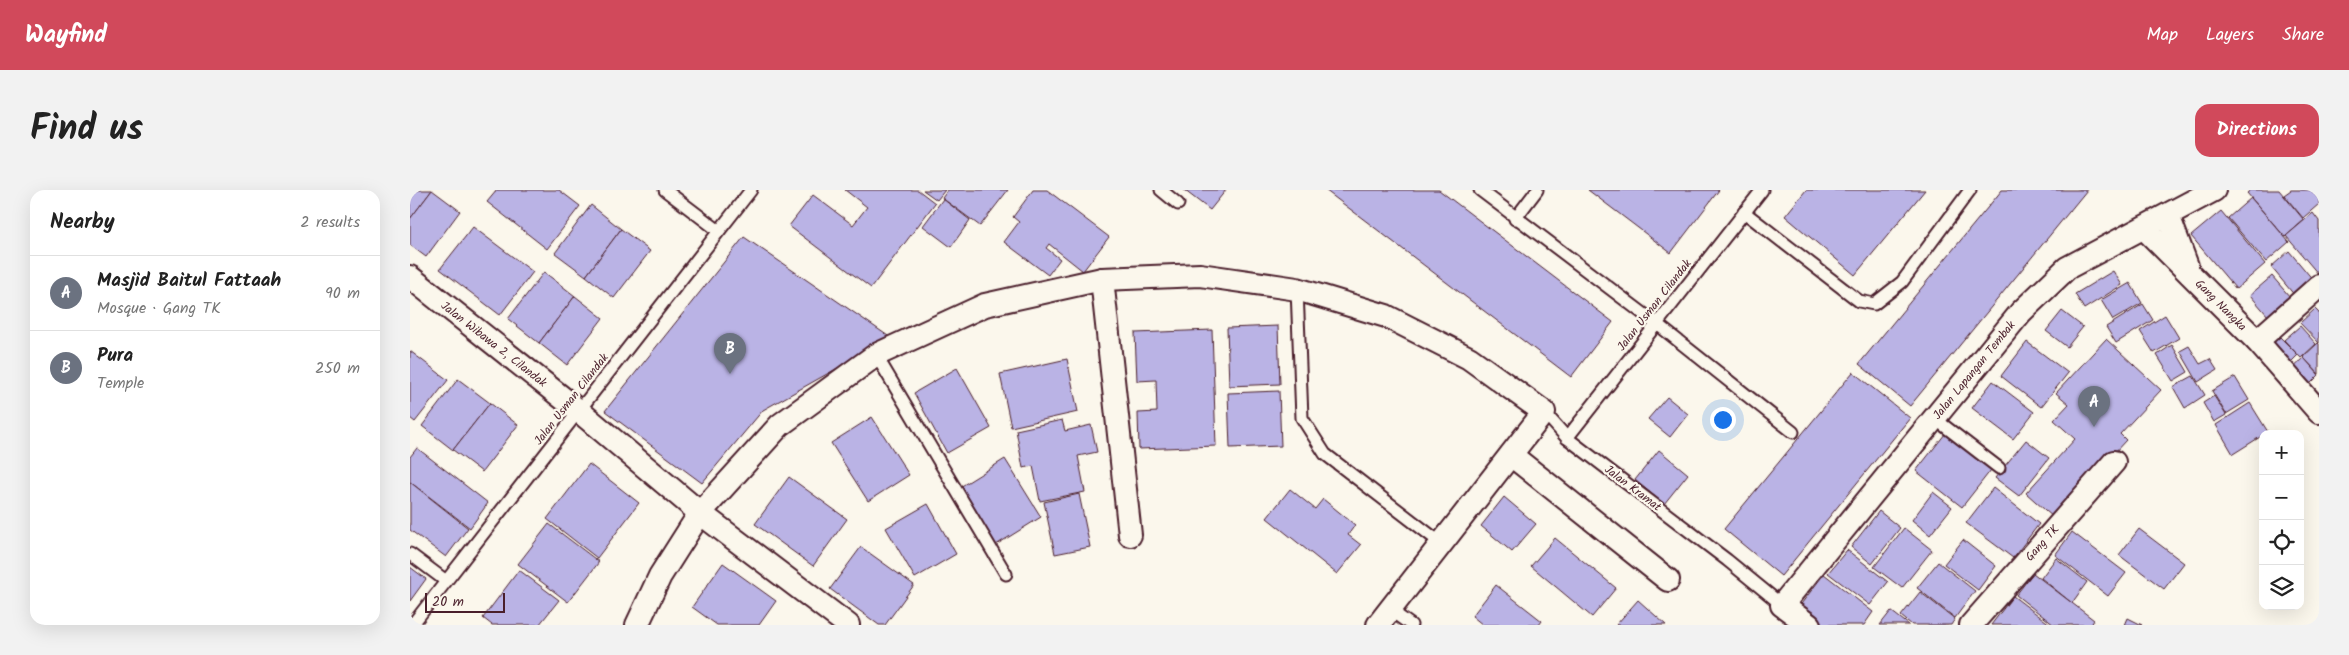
<!DOCTYPE html>
<html lang="en">
<head>
<meta charset="utf-8">
<style>
  :root { --surface:#fff; --page:#f2f2f2; --text:#222; --muted:#767676; --line:#e0e0e0; --accent:#d1495b }
  body { margin:0; font-family:Kalam,sans-serif; background:var(--page); color:var(--text) }
  .controls { position:absolute; right:15px; bottom:15px; display:grid; overflow:hidden; border-radius:10px; box-shadow:0 5px 20px #0002 }
  .controls button { width:45px; height:45px; display:grid; place-items:center; padding:0; border:0; border-bottom:1px solid var(--line); background:var(--surface); color:var(--text); font:25px sans-serif }
  .scale { position:absolute; left:15px; bottom:12px; width:80px; box-sizing:border-box; padding-left:5px; border:2px solid #4a1f2b; border-top:0; font-size:14px; line-height:18px; white-space:nowrap; color:#4a1f2b; -webkit-text-stroke:4px #fbf7ec; paint-order:stroke }
  .you { position:absolute; left:1312px; top:229px; width:18px; height:18px; margin:-12px; border:4px solid #fff; border-radius:50%; background:#1a73e8; box-shadow:0 0 0 8px #1a73e833 }
  .badge { display:grid; place-items:center; width:32px; height:32px; border-radius:50%; background:var(--accent); color:#fff; font-size:16px; font-weight:700 }
  .pin { position:absolute; translate:-50% -41px; filter:drop-shadow(0 1px 2px #0008) }
  .pin::after { content:''; position:absolute; top:26px; width:18px; height:15px; background:inherit; clip-path:polygon(0 0,100% 0,50% 100%) }
  .list { margin:0; padding:0; list-style:none }
  h2 { display:flex; justify-content:space-between; align-items:center; height:65px; margin:0; padding:0 20px; font-size:21px }
  h2 small { font-size:16px; font-weight:400; color:var(--muted) }
  .list li { display:grid; grid-template-columns:32px 1fr auto; gap:15px; align-items:center; box-sizing:border-box; height:75px; padding:0 20px; border-top:1px solid var(--line) }
  .list b { display:block; font-size:19px; white-space:nowrap }
  .list p { margin:0; font-size:16px; white-space:nowrap; color:var(--muted) }
  .list em { font-size:16px; font-style:normal; color:var(--muted) }
  .icon { flex:none; width:28px; height:28px; fill:none; stroke:currentColor; stroke-width:2; stroke-linecap:round; stroke-linejoin:round }
  .map { position:relative; flex:none; width:1909px; height:435px; overflow:hidden; border-radius:15px }
  header { display:flex; align-items:center; gap:30px; box-sizing:border-box; height:70px; padding:0 25px; background:var(--accent); color:#fff }
  header strong { font-size:24px }
  nav { display:flex; gap:28px; margin-inline-start:auto; font-size:18px }
  .intro { display:flex; align-items:center; justify-content:space-between; box-sizing:border-box; height:120px; padding:0 30px }
  h1 { margin:0; font-size:35px }
  .button { padding:12px 22px; border-radius:15px; background:var(--accent); color:#fff; font-size:18px; font-weight:700 }
  main { display:flex; gap:30px; padding:0 30px }
  aside { flex:1; background:var(--surface); border-radius:15px; box-shadow:0 5px 20px #0002 }
  .map>svg:first-child { display:block }
  .building { fill:#bab3e5; stroke:#4a1f2b }
  .lines { fill:none; stroke-linecap:round; stroke-linejoin:round }
  .service-casing { stroke:#4a1f2b; stroke-width:15 }
  .minor-casing { stroke:#4a1f2b; stroke-width:26 }
  .service { stroke:#fbf7ec; stroke-width:11 }
  .minor { stroke:#fbf7ec; stroke-width:22 }
  .labels { text-anchor:middle; stroke-width:4.5; stroke-linejoin:round; paint-order:stroke }
  .street-label { font-size:12px; fill:#4a1f2b; stroke:#fbf7ec }
</style>
</head>
<body>
<header>
<strong>Wayfind</strong>
<nav><a>Map</a><a>Layers</a><a>Share</a></nav>
</header>
<div class="intro"><h1>Find us</h1><a class="button">Directions</a></div>
<main>
<aside>
<h2>Nearby<small>2 results</small></h2>
<ul class="list">
<li><span class="badge" style="background:#6b7280">A</span><div><b>Masjid Baitul Fattaah</b><p>Mosque · Gang TK</p></div><em>90 m</em></li>
<li><span class="badge" style="background:#6b7280">B</span><div><b>Pura</b><p>Temple</p></div><em>250 m</em></li>
</ul>
</aside>
<div class="map">
<svg width="1909" height="435" viewBox="0 0 1909 435">
  <rect width="100%" height="100%" fill="#fbf7ec"/>
  <filter id="ink" filterUnits="userSpaceOnUse"><feTurbulence type="fractalNoise" baseFrequency=".02" numOctaves="2"/><feDisplacementMap in="SourceGraphic" scale="10" xChannelSelector="R" yChannelSelector="G"/><feConvolveMatrix kernelMatrix="1 2 1 2 8 2 1 2 1" color-interpolation-filters="sRGB"/></filter>
  <g filter="url(#ink)">
    <g class="building">
      <polygon points="0,0 22,0 0,29"/>
      <polygon points="22,0 50,21 16,67 0,55 0,29"/>
      <polygon points="87,0 149,0 170,16 137,59 77,12"/>
      <polygon points="435,0 508,0 525,13 461,98 379,36 403,5 443,35 457,17"/>
      <polygon points="513,0 535,0 527,10"/>
      <polygon points="538,0 598,0 570,36 532,8"/>
      <polygon points="623,0 637,0 699,47 673,81 639,54 636,58 650,69 638,85 594,52 609,32 603,27"/>
      <polygon points="774,0 816,0 800,20"/>
      <polygon points="915,0 1029,0 1203,132 1161,187"/>
      <polygon points="1178,0 1309,0 1261,63"/>
      <polygon points="1396,0 1515,0 1445,85 1375,26"/>
      <polygon points="1592,0 1677,0 1500,216 1449,174"/>
      <polygon points="1841,0 1869,0 1894,30 1875,47 1837,3"/>
      <polygon points="1881,0 1901,0 1909,9 1909,14 1893,28 1874,5"/>
      <polygon points="1841,8 1879,52 1856,72 1818,28"/>
      <polygon points="533,9 560,30 541,57 513,36"/>
      <polygon points="181,15 211,39 176,86 145,63"/>
      <polygon points="1811,21 1855,74 1826,99 1781,46"/>
      <polygon points="1903,23 1909,31 1909,85 1876,46"/>
      <polygon points="63,37 123,82 90,125 30,79"/>
      <polygon points="211,39 240,61 204,108 176,86"/>
      <polygon points="334,47 481,148 353,220 292,293 195,221"/>
      <polygon points="1879,61 1904,91 1886,107 1861,77"/>
      <polygon points="1703,81 1712,95 1674,119 1665,104"/>
      <polygon points="134,82 165,106 129,153 98,129"/>
      <polygon points="1862,86 1886,114 1864,133 1840,105"/>
      <polygon points="1720,93 1732,113 1703,130 1691,110"/>
      <polygon points="165,106 193,128 157,175 129,153"/>
      <polygon points="1733,114 1743,130 1706,153 1696,137"/>
      <polygon points="1905,119 1909,123 1909,153 1890,133"/>
      <polygon points="1652,121 1673,137 1657,157 1636,141"/>
      <polygon points="1755,125 1769,148 1744,163 1730,141"/>
      <polygon points="868,136 870,194 819,196 817,138"/>
      <polygon points="1890,136 1906,154 1891,168 1874,150"/>
      <polygon points="802,140 806,256 729,259 728,223 747,222 746,190 727,191 725,143"/>
      <polygon points="1866,143 1888,165 1876,177 1854,155"/>
      <polygon points="1696,149 1751,200 1710,244 1716,250 1644,328 1616,303 1665,249 1644,230 1659,214 1646,203"/>
      <polygon points="1617,152 1658,183 1631,217 1591,186"/>
      <polygon points="1908,153 1909,154 1909,184 1893,167"/>
      <polygon points="1762,155 1778,182 1763,191 1747,165"/>
      <polygon points="1779,156 1790,174 1800,169 1807,180 1788,192 1770,161"/>
      <polygon points="0,161 38,190 5,232 0,228"/>
      <polygon points="1894,168 1909,185 1895,199 1879,182"/>
      <polygon points="657,169 668,222 601,237 590,184"/>
      <polygon points="547,178 581,238 537,263 504,203"/>
      <polygon points="1443,182 1500,228 1371,386 1314,339"/>
      <polygon points="1783,186 1795,205 1775,218 1763,197"/>
      <polygon points="1825,187 1839,210 1816,224 1802,201"/>
      <polygon points="48,189 80,213 43,260 12,236"/>
      <polygon points="1583,191 1624,222 1603,249 1562,218"/>
      <polygon points="869,201 871,256 820,258 818,203"/>
      <polygon points="1804,206 1816,225 1804,232 1793,213"/>
      <polygon points="1257,207 1278,224 1260,247 1238,229"/>
      <polygon points="80,213 108,235 72,282 43,260"/>
      <polygon points="1840,213 1858,242 1823,264 1806,235"/>
      <polygon points="462,227 499,285 458,311 421,253"/>
      <polygon points="652,230 655,241 681,235 687,262 668,266 675,302 630,311 623,276 613,278 606,240"/>
      <polygon points="1535,244 1581,280 1552,317 1506,281"/>
      <polygon points="1616,250 1639,268 1609,306 1585,288"/>
      <polygon points="7,258 78,313 60,338 0,292 0,267"/>
      <polygon points="1249,260 1278,284 1254,314 1225,290"/>
      <polygon points="595,269 631,327 586,355 550,297"/>
      <polygon points="179,274 229,313 187,368 137,329"/>
      <polygon points="379,287 437,329 403,376 345,334"/>
      <polygon points="0,292 58,338 36,367 0,340"/>
      <polygon points="1583,298 1629,334 1603,368 1556,333"/>
      <polygon points="880,299 905,319 913,309 945,335 938,345 951,355 927,384 857,328"/>
      <polygon points="1523,302 1542,317 1520,345 1502,330"/>
      <polygon points="669,304 680,357 645,364 634,312"/>
      <polygon points="1094,307 1126,334 1102,362 1071,336"/>
      <polygon points="518,314 546,364 505,388 476,338"/>
      <polygon points="1469,321 1490,338 1462,374 1441,357"/>
      <polygon points="139,334 189,372 158,412 108,374"/>
      <polygon points="1494,338 1522,360 1492,398 1464,377"/>
      <polygon points="1729,339 1774,373 1754,399 1709,365"/>
      <polygon points="1662,342 1716,383 1698,406 1645,365"/>
      <polygon points="1145,348 1206,398 1182,427 1121,376"/>
      <polygon points="1553,350 1586,376 1568,400 1534,374"/>
      <polygon points="451,357 504,395 475,435 469,435 420,399"/>
      <polygon points="1437,360 1478,392 1460,415 1418,383"/>
      <polygon points="1646,368 1677,392 1662,413 1631,388"/>
      <polygon points="1528,372 1565,401 1545,428 1507,398"/>
      <polygon points="313,373 366,411 349,435 307,435 282,417"/>
      <polygon points="0,377 16,389 0,411"/>
      <polygon points="109,380 149,410 129,435 82,435 73,428"/>
      <polygon points="1623,383 1684,430 1681,435 1644,435 1606,405"/>
      <polygon points="1414,384 1463,422 1454,435 1410,435 1388,418"/>
      <polygon points="1086,395 1132,431 1129,435 1073,435 1062,426"/>
      <polygon points="1510,402 1545,429 1541,435 1502,435 1491,426"/>
      <polygon points="1603,406 1641,435 1581,435"/>
      <polygon points="1228,410 1256,435 1206,435"/>
      <polygon points="1481,421 1499,435 1470,435"/>
      <polygon points="1718,428 1732,435 1715,435"/>
    </g>
    <g class="lines">
      <defs>
        <g id="service">
          <polyline points="255,0 309,41"/>
          <polyline points="751,0 768,14"/>
          <polyline points="1070,0 1247,134 1383,242"/>
          <polyline points="1334,22 1449,111 1464,114 1492,92 1560,0"/>
          <polyline points="1105,29 1127,0"/>
          <polyline points="887,99 892,228 915,264 1032,354"/>
          <polyline points="466,165 596,384"/>
          <polyline points="1134,222 1157,248 1317,370 1372,415"/>
          <polyline points="1524,228 1589,278"/>
          <polyline points="1157,248 1352,0"/>
          <polyline points="0,364 36,391"/>
          <polyline points="980,420 1001,435"/>
          <polyline points="2,435 341,0"/>
        </g>
        <g id="minor">
          <polyline points="1758,25 1777,76"/>
          <polyline points="1734,38 1847,151 1909,222"/>
          <polyline points="0,87 169,221 290,323 438,435"/>
          <polyline points="692,89 720,345"/>
          <polyline points="1847,151 1909,96"/>
          <polyline points="1101,265 1258,390"/>
          <polyline points="227,435 250,386 290,323 370,235 466,165 575,115 692,89 790,85 887,99 976,126 1059,168 1134,222 968,435"/>
          <polyline points="1399,435 1372,415 1611,122 1657,78 1804,0"/>
          <polyline points="1561,435 1704,272"/>
        </g>
      </defs>
      <use href="#service" class="service-casing"/>
      <use href="#minor" class="minor-casing"/>
      <use href="#service" class="service"/>
      <use href="#minor" class="minor"/>
    </g>
  </g>
  <g class="labels">
    <g class="street-label">
      <text transform="translate(1244 115) rotate(-52)" y="4">Jalan Usman Cilandak</text>
      <text transform="translate(1811 115) rotate(45)" y="4">Gang Nangka</text>
      <text transform="translate(84 154) rotate(38)" y="4">Jalan Wibawa 2, Cilandak</text>
      <text transform="translate(1564 180) rotate(-51)" y="4">Jalan Lapangan Tembak</text>
      <text transform="translate(161 209) rotate(-52)" y="4">Jalan Usman Cilandak</text>
      <text transform="translate(1223 298) rotate(37)" y="4">Jalan Kramat</text>
      <text transform="translate(1632 353) rotate(-48)" y="4">Gang TK</text>
    </g>
  </g>
</svg>
<div class="controls">
<button>+</button>
<button>−</button>
<button><svg class="icon" aria-label="locate" viewBox="0 0 24 24"><circle cx="12" cy="12" r="6"/><path d="M12 2v4M12 18v4M2 12h4M18 12h4"/></svg></button>
<button><svg class="icon" aria-label="layers" viewBox="0 0 24 24"><path d="M12 4l9 5-9 5-9-5zM3 14l9 5 9-5"/></svg></button>
</div>
<div class="scale">20 m</div>
<div class="you"></div>
<div class="pin badge" style="left:1684px;top:237px;background:#6b7280">A</div>
<div class="pin badge" style="left:320px;top:184px;background:#6b7280">B</div>
</div>
</main>
</body>
</html>
